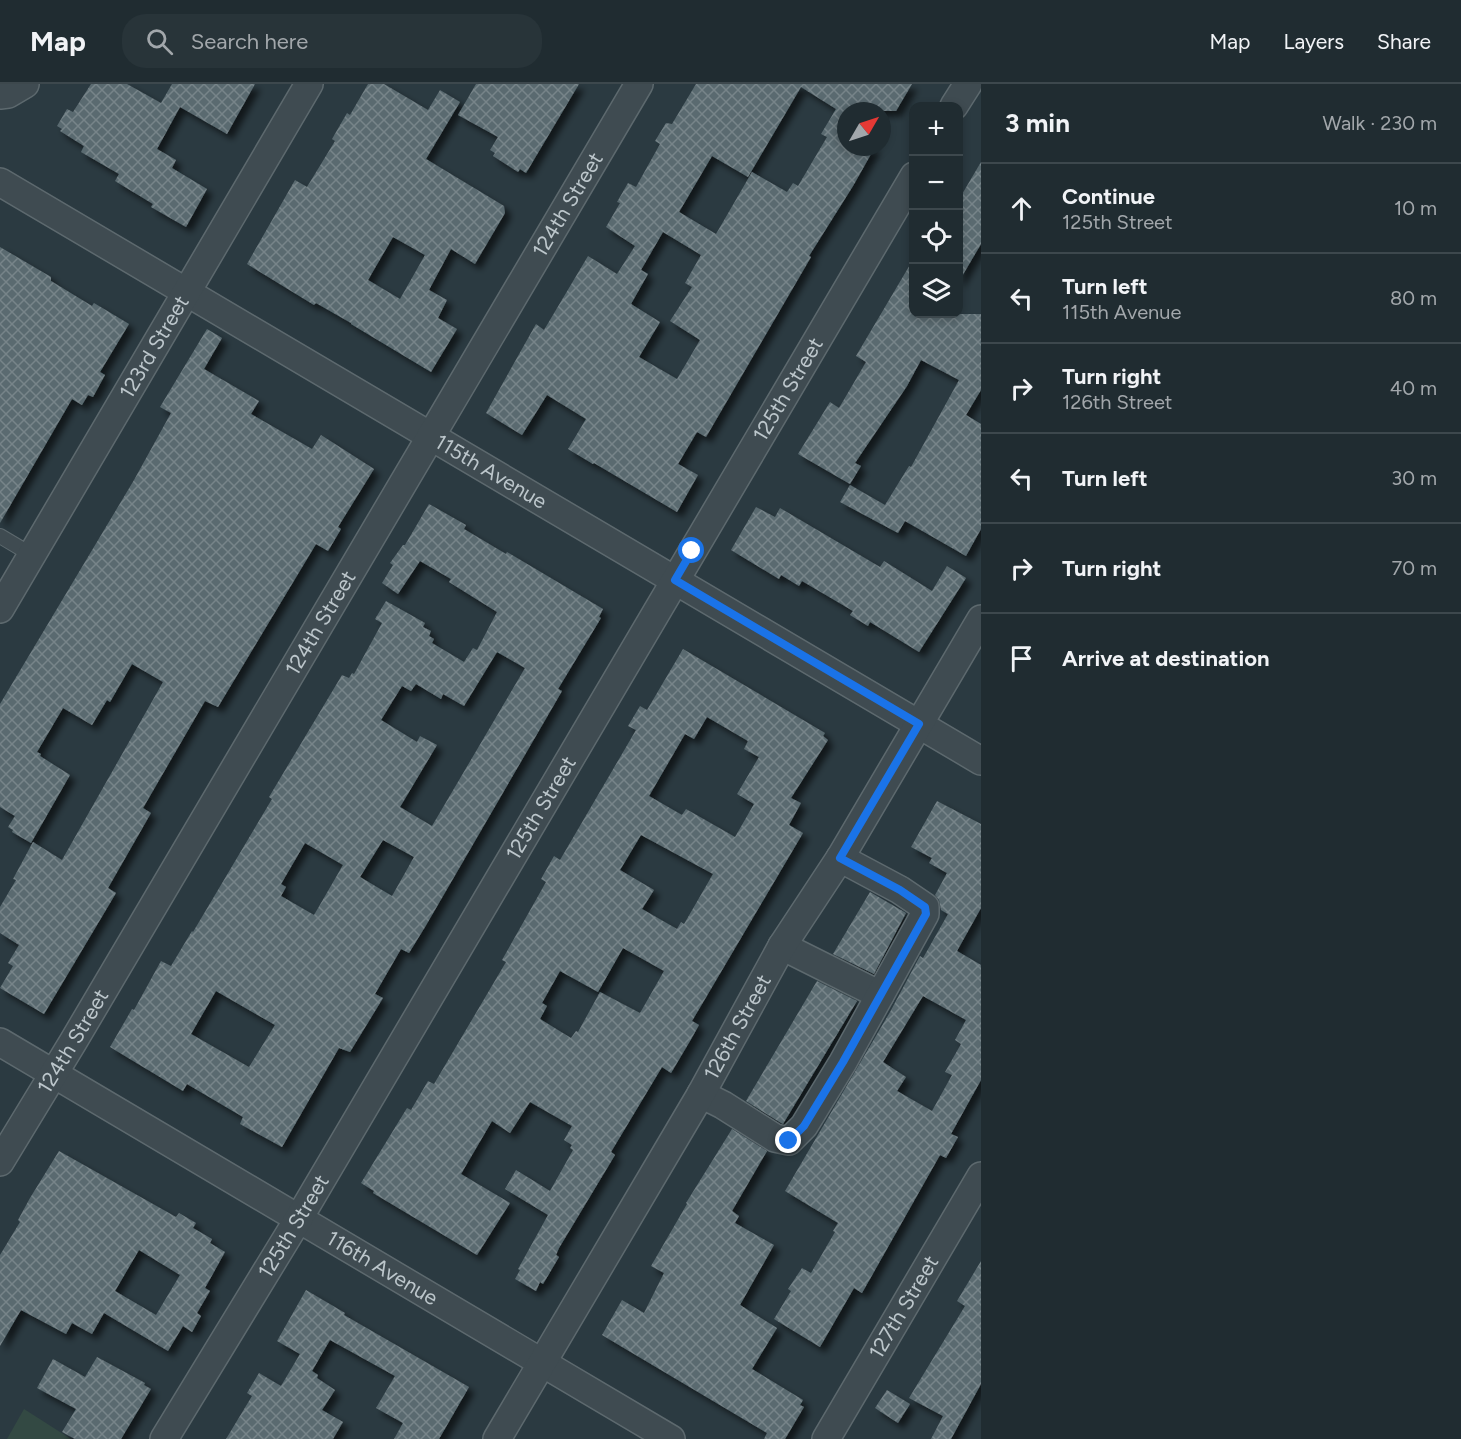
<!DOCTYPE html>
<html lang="en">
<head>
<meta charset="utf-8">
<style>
  :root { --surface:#202c31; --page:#283439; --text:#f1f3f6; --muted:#a2a7ab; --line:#3d484d }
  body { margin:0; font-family:Figtree,sans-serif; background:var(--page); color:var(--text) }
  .controls { position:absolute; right:18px; top:18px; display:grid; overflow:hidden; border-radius:12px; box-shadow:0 3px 9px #0003 }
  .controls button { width:54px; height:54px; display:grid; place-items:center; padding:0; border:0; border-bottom:2px solid var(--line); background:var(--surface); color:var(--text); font:30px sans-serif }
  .compass { position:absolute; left:837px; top:18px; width:54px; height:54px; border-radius:50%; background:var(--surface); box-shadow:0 3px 9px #0003; rotate:51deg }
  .stop { position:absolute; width:18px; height:18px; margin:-14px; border:4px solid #1a73e8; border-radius:50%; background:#fff }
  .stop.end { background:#1a73e8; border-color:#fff; box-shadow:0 2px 6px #0008 }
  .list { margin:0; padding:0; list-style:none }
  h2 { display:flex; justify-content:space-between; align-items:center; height:78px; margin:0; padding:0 24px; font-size:26px }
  h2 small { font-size:20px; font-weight:400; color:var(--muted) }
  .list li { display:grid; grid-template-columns:39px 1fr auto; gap:18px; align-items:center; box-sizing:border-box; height:90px; padding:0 24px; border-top:2px solid var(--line) }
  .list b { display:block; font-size:22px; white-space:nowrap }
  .list p { margin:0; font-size:20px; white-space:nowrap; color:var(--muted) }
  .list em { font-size:20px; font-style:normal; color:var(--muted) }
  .icon { flex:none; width:33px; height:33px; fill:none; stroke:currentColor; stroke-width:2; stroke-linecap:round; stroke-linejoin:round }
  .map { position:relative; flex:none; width:981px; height:1355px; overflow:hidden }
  header { display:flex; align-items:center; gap:36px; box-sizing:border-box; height:84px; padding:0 30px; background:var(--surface); border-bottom:2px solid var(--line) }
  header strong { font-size:28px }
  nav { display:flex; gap:33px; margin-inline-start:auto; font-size:21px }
  .search { width:420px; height:54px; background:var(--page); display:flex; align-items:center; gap:15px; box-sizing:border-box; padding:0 21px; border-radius:24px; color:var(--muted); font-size:22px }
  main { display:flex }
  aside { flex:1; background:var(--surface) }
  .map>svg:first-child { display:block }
  .grass { fill:#334943 }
  .building { fill:url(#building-cross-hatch); fill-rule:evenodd; filter:url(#shadow) }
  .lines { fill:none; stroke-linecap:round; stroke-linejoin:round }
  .lane-casing { stroke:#5d696e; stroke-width:16 }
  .street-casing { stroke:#5d696e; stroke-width:30 }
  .lane { stroke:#3f4b51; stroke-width:14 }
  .street { stroke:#3f4b51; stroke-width:27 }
  .route { stroke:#1a73e8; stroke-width:8 }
  .labels { text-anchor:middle; stroke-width:6; stroke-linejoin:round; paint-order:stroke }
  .street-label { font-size:21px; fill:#bcc6cb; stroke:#243137 }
</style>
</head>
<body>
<header>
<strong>Map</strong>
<div class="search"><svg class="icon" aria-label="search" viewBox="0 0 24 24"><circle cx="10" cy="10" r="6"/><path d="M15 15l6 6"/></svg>Search here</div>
<nav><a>Map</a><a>Layers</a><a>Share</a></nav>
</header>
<main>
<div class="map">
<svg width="981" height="1355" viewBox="0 0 981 1355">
  <defs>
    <pattern id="building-cross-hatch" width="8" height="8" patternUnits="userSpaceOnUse" patternTransform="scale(1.5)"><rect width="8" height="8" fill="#5a6a70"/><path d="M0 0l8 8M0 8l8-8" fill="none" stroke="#778489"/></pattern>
    <filter id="shadow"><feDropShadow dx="5.5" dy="5.5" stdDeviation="3" flood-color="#0009"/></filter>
  </defs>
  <rect width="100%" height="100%" fill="#2b3a41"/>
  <polygon class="grass" points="24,1325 71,1355 7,1355"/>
  <g class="building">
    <polygon points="91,0 127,0 161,19 172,0 255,0 227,50 180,23 157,65 176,76 172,84 207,105 186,143 151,123 153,120 115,97 119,90 81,68 84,62 60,47 62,45 57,42 67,25 73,28"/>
    <path d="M368,0H384L428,26L440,6L460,18L426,75L504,122L505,129L475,180L451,165L429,206L447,216L438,234L457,245L431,288L351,240V239L316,219L314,221L247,180L295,96L307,103L335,57L332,55L347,29L350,31ZM393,153L425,171L400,215L368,196Z"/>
    <polygon points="476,0 579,0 526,89 520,85 518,88 493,72 495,69 490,66 498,53 458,31"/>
    <path d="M696,0H912L896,27H846V63H875L853,102L809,172L811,173L706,353L697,348L678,380L698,391L677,428L594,379L593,380L568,365L586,335L547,311L522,351L486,329L536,240L544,246L588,172L617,190L635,162L606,143L620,119L617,118L628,99L636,103L660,60L655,57L666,39L672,40ZM801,3L836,25L821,50L827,53L798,102L793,99L787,108L752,88L716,150L679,128L712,72L748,93ZM663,148L701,171L685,199L692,203L670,237L700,256L677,295L639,273L660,238L631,220L648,190L641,186Z"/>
    <polygon points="981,78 981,160 958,199 958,117"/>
    <polygon points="0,163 51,193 51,197 92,222 94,219 129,240 100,288 105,291 93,313 88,311 82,321 72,315 0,439"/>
    <polygon points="914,174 914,230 981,230 981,306 966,331 981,340 981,445 966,472 905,437 898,449 840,418 850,401 885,421 909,382 911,383 959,296 921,276 907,302 855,379 861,382 850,400 798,370 830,318 839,324 866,278 856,272"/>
    <polygon points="207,245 222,254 204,285 259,317 251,330 312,365 321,351 374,385 338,443 341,445 328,467 316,460 218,623 205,617 143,724 151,729 108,804 116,809 44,930 0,904 13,882 8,879 19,861 0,849 0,823 16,796 13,795 33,758 62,776 163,598 132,580 110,618 107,616 92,641 63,624 37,668 41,670 40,672 70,691 31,759 12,748 13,746 8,743 15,732 0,723 0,620 134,396 171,329 160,323"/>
    <path d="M429,420L466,441L464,445L506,470L507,468L603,525L599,533L601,534L558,605L562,607L425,843L409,869L401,865L375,910L383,914L350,968L339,964L282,1063L240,1040L243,1033L187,1000L183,1007L110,963L132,925L134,926L161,877L171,882L192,847L193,848L272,715L269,713L342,591L349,594L352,589L354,590L382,539L375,535L386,517L425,539L423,543L431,547L429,552L434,555L432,559L464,578L473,564L477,566L497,528L449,498L451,495L420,477L398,510L382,499L393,481L390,479L403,461H405ZM497,568L525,584L432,742L400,723L437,661L420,652L417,658L381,636L402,602L411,607L416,600L441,615L443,610L464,622ZM383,756L414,773L392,812L360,793ZM305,759L343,781L314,831L281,812L286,803L281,800ZM216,907L275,941L249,983L191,950Z"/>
    <polygon points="756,423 775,433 780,424 880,483 884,477 932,507 947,482 966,494 919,568 870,538 868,542 850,531 853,527 802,497 799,502 781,491 779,495 731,466"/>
    <path d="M683,565L825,649L823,652L828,656L791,714L801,719L789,741L803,749L692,937L699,941L690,957L671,989L662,983L611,1068L615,1071L559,1164L556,1171L559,1173L543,1200L540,1198L536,1207L515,1195L520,1186L518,1185L548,1131L505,1105L516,1086L550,1107L573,1066L570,1064L572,1061L564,1056L572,1042L530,1018L510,1049L492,1037L461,1090L510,1119L477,1171L373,1109L374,1107L361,1099L407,1024L411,1026L428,997L434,1000L506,878L502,876L546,798L541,795L554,772L560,776L636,646L628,642L640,622L647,626ZM707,633L748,657L744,665L759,673L737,710L754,720L735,753L686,725L682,731L649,712L685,650L694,655ZM641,751L713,790L684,840L681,838L677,845L642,825L654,806L620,786ZM623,864L664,887L640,929L600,908L578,948L576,947L571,954L540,935L547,922L542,919L560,887L598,908Z"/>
    <path d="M937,717L981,740V824L957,867L981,881V996L951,1050L958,1053L946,1074L940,1071L862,1209L854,1204L820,1263L774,1235L791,1207L788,1205L802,1184L811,1189L835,1148L833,1147L838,1139L785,1107L890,928L920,872L923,874L948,830L941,826L939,816L935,811L947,789L929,779L932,774L911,763ZM923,912L966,936L955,956L961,960L945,988L952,991L932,1027L897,1007L906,993L883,978Z"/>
    <polygon points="870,808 906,829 874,890 833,870"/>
    <polygon points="817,897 857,917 783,1040 781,1039 746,1017"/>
    <polygon points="732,1045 767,1067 732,1127 739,1132 735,1139 774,1161 740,1221 777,1244 752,1285 803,1316 800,1321 804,1323 785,1355 764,1355 767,1349 602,1251 622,1216 644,1229 664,1189 651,1182 687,1120 686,1119"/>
    <path d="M59,1067L176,1133L179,1129L196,1139L193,1144L212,1155L210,1159L225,1168L205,1204L210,1207L197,1229L201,1232L192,1248L183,1242L168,1267L104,1229L92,1250L72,1239L66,1250L21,1226L0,1262V1171L20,1138L18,1136L30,1114ZM139,1166L180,1191L156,1231L115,1207Z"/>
    <polygon points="981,1177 981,1300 951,1355 931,1355 943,1332 909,1314 965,1222 957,1217"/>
    <polygon points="306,1206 345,1229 344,1231 469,1303 439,1355 394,1355 403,1339 376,1324 395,1292 330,1256 312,1287 318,1291 317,1294 335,1306 322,1326 343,1338 333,1355 226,1355 252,1312 247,1309 259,1289 281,1302 300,1270 277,1257"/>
    <polygon points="97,1273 145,1299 144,1301 151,1305 121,1355 75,1355 62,1348 76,1325 37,1304 53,1275 85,1293"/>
    <polygon points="887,1306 910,1320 898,1339 875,1324"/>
  </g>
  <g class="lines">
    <defs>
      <polyline id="lane" points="0,452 32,471"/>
      <g id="street">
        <polyline points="0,11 8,10 25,0"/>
        <polyline points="954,22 968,0"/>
        <path id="s1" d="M0,98L981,677"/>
        <path id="s2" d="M0,525L309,0"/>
        <polyline points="782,862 880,911"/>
        <path id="s3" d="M0,958L671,1355"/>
        <polyline points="701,1010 723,1021 775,1054 789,1057 804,1042 843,978 925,830 925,823 900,806 840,774"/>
        <path id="s4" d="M0,1078L73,958L639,0"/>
        <path id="s5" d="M164,1355L299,1134L914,92"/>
        <path id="s6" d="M497,1355L701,1010L782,862L840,774L981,535"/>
        <path id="s7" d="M826,1355L981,1092"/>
      </g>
    </defs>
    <use href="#lane" class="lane-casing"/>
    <use href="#street" class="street-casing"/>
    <use href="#lane" class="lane"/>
    <use href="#street" class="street"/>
  </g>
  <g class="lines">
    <polyline class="route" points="692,467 675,496 919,640 840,774 900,806 925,823 926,830 843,978 804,1042 789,1057"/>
  </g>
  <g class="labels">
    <g class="street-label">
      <text dy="7" stroke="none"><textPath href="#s4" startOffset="1113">124th Street</textPath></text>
      <text dy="7" stroke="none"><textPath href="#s2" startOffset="304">123rd Street</textPath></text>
      <text dy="7" stroke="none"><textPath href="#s5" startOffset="1221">125th Street</textPath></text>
      <text dy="7" stroke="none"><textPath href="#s1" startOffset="570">115th Avenue</textPath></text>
      <text dy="7" stroke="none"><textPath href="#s4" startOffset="627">124th Street</textPath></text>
      <text dy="7" stroke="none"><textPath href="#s5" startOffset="735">125th Street</textPath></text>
      <text dy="7" stroke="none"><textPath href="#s6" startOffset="477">126th Street</textPath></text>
      <text dy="7" stroke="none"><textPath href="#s4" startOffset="141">124th Street</textPath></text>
      <text dy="7" stroke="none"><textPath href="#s5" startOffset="249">125th Street</textPath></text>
      <text dy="7" stroke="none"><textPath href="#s3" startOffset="444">116th Avenue</textPath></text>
      <text dy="7" stroke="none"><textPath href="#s7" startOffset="153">127th Street</textPath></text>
    </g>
  </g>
</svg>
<div class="controls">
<button>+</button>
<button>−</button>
<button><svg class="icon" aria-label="locate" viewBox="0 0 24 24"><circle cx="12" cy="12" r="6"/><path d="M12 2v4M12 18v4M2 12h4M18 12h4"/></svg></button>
<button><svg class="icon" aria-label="layers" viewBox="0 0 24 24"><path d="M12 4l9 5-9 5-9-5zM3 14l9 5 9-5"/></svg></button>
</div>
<svg class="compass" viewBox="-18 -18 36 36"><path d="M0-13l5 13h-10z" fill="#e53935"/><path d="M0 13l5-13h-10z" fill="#a2a7ab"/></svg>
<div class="stop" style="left:692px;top:467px"></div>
<div class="stop end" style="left:789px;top:1057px"></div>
</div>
<aside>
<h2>3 min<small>Walk · 230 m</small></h2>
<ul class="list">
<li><svg class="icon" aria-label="ahead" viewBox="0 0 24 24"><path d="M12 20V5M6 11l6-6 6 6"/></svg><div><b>Continue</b><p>125th Street</p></div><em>10 m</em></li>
<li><svg class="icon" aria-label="left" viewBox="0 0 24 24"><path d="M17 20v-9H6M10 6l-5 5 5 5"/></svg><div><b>Turn left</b><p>115th Avenue</p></div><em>80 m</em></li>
<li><svg class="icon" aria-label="right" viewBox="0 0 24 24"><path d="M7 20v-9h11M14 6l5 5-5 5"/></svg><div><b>Turn right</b><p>126th Street</p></div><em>40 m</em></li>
<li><svg class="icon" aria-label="left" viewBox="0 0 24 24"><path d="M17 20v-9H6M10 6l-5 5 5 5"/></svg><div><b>Turn left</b></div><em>30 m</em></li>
<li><svg class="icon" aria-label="right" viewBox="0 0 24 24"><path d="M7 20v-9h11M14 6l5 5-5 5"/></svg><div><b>Turn right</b></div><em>70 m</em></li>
<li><svg class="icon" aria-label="arrive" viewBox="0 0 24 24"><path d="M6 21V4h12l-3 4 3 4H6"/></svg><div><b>Arrive at destination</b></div></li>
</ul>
</aside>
</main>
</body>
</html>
